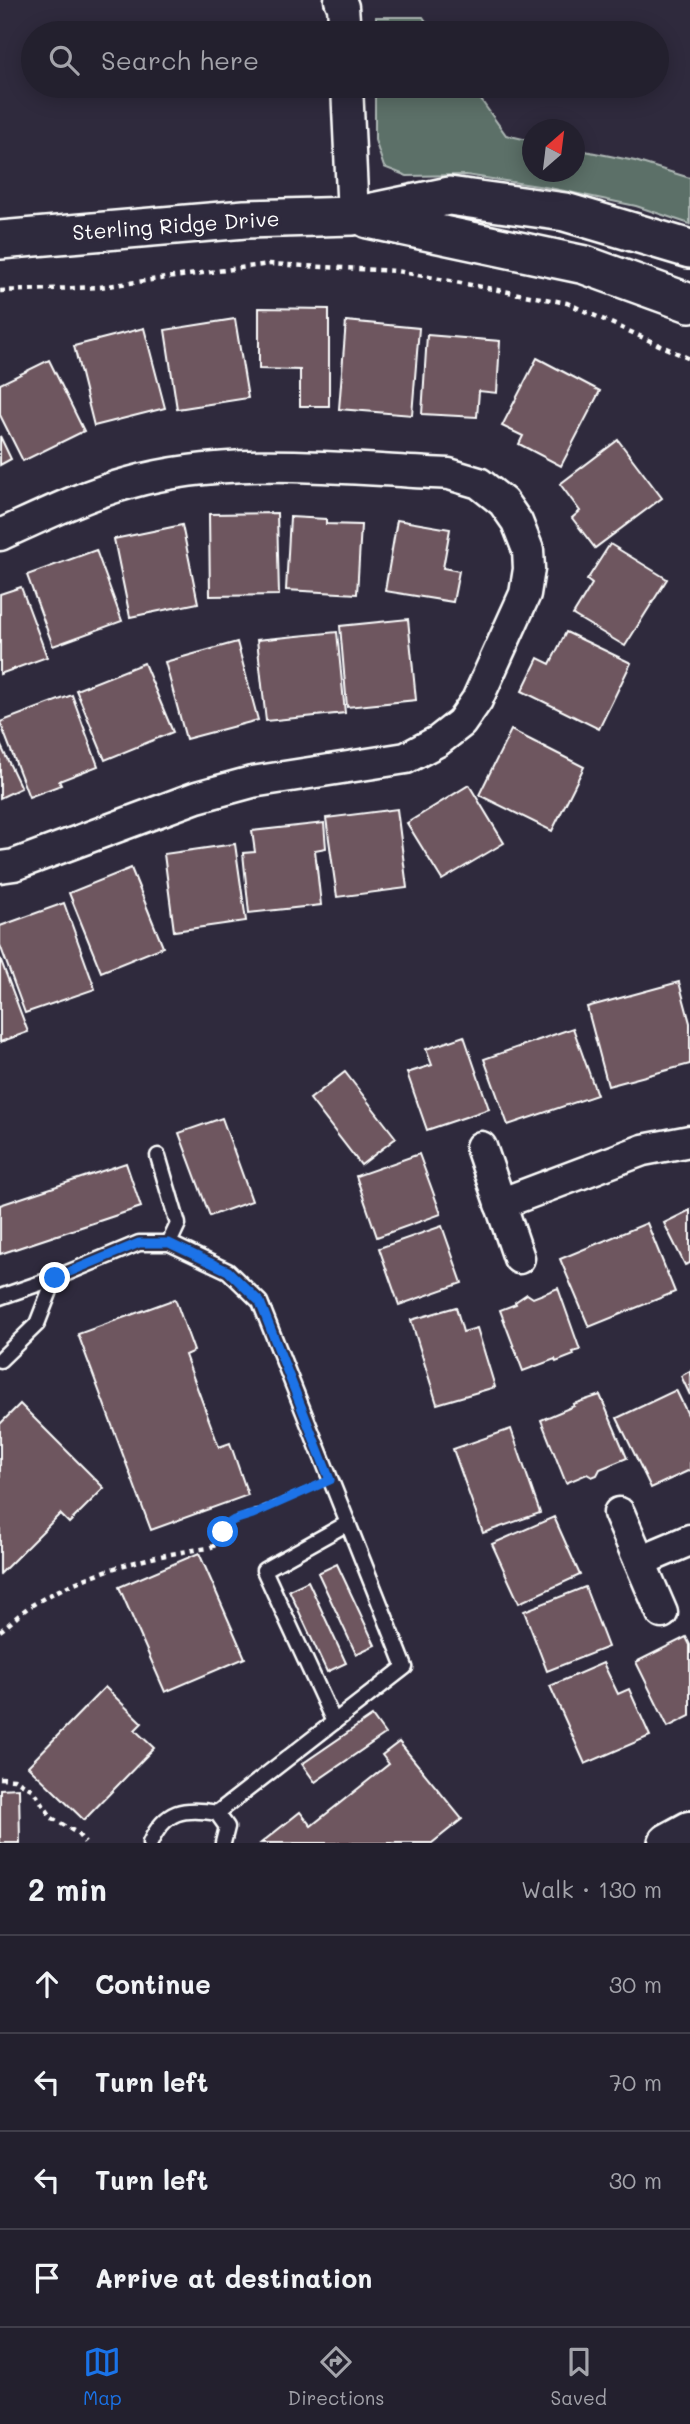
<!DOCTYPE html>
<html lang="en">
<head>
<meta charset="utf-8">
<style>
  :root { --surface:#23202e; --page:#2b2836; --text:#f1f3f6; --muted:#a3a3aa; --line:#403e4a; --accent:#1a73e8 }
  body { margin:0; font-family:Mali,sans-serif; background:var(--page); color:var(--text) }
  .compass { position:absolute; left:522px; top:119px; width:63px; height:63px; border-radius:50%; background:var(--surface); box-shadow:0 4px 18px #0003; rotate:28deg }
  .stop { position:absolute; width:21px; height:21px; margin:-16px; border:5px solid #1a73e8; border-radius:50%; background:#fff }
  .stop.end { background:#1a73e8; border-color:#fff; box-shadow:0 2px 7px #0008 }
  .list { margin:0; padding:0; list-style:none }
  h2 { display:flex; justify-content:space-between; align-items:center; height:91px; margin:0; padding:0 28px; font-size:30px }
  h2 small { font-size:23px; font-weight:400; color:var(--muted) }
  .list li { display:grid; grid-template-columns:46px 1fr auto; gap:21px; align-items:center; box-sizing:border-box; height:98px; padding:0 28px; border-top:2px solid var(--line) }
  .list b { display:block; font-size:26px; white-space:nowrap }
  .list em { font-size:23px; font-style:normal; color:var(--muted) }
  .icon { flex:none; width:38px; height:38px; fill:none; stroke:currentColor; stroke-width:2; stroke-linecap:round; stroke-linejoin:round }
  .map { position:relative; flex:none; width:690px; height:1843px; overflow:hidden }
  .search { position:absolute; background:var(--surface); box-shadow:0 4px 18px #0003; left:21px; right:21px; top:21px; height:77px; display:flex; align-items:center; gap:18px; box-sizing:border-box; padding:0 24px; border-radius:38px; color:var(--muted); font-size:26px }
  .sheet { height:483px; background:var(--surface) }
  nav { display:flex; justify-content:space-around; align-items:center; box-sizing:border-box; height:98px; border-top:2px solid var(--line); background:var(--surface); font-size:19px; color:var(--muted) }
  nav a { display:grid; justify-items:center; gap:4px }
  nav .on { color:var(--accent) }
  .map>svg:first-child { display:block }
  .green { fill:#5b6f68; stroke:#adb7b4; stroke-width:2 }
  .building { fill:#6e565f; stroke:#fff; stroke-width:2 }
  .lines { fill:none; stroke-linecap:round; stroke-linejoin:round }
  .service-casing { stroke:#fff; stroke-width:19 }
  .minor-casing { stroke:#fff; stroke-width:35 }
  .tertiary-casing { stroke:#fff; stroke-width:42 }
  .secondary-casing { stroke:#fff; stroke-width:44 }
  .path { stroke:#fff; stroke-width:4.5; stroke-dasharray:5 5; stroke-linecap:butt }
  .service { stroke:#2f2a3d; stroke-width:14 }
  .minor { stroke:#2f2a3d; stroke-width:30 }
  .tertiary { stroke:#2f2a3d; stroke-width:37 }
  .secondary { stroke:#2f2a3d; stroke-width:38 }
  .route { stroke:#1a73e8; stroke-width:9 }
  .labels { text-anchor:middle; stroke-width:7; stroke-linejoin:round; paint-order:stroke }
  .street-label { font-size:21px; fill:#fff; stroke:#2f2a3d }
</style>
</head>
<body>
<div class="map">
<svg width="690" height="1843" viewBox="0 0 690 1843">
  <rect width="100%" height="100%" fill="#2f2a3d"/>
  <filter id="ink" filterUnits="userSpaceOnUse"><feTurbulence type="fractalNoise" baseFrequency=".0143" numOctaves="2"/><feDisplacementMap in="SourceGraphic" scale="14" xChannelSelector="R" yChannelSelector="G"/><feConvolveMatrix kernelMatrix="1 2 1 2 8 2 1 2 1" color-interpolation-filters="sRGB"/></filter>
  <g filter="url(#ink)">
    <g class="green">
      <polygon points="376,17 423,17 434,33 376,33"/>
      <polygon points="375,86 471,86 506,135 532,141 532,172 574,172 575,149 635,161 690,178 690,224 636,206 545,187 466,175 407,176 384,167 375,140"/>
    </g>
    <g class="building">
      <polygon points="259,308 329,309 329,406 300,406 300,370 259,369"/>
      <polygon points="235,319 248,398 177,409 165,330"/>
      <polygon points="346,321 419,328 412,415 339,409"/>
      <polygon points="144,328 165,408 94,426 74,346"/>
      <polygon points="427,335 500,341 497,393 479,391 477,417 422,414"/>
      <polygon points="537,358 600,391 561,466 519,444 523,436 502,426"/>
      <polygon points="49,360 84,431 23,461 0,415 0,384"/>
      <polygon points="0,436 11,459 0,465"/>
      <polygon points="618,440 662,498 595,548 572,518 580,511 560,484"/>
      <polygon points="277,513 279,595 210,596 209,514"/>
      <polygon points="290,517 326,519 326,524 361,525 357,594 286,590"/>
      <polygon points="397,520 450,529 443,568 459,571 453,602 385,591"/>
      <polygon points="182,525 198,603 130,617 114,539"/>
      <polygon points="610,544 667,579 625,646 573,615 592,584 587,580"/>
      <polygon points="96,550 122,621 53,646 27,575"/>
      <polygon points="21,587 47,657 0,674 0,594"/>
      <polygon points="408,619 416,700 347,707 340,626"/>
      <polygon points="337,632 345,713 266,721 257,640"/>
      <polygon points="566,632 631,663 599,729 522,691 538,658 550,664"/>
      <polygon points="237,642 258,720 186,739 165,662"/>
      <polygon points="144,663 173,732 105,760 76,690"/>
      <polygon points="72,695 98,766 59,781 61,785 29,797 0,722"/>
      <polygon points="511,730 584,767 552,831 479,795"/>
      <polygon points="0,744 21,788 0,798"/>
      <polygon points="469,785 504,843 442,880 407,823"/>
      <polygon points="397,809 407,888 337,897 326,818"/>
      <polygon points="324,823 326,848 315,850 321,905 249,913 243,853 255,852 252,831"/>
      <polygon points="235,844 246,921 174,931 164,854"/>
      <polygon points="131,868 163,947 101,972 69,893"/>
      <polygon points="64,903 95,989 25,1013 0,945 0,926"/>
      <polygon points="0,958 28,1032 0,1042"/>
      <polygon points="679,982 690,1023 690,1064 608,1086 587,1007"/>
      <polygon points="573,1028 597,1095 508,1125 484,1059"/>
      <polygon points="464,1036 489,1109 427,1130 407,1073 432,1065 426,1049"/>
      <polygon points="345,1072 396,1138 361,1165 310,1099"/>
      <polygon points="222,1118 252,1201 210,1216 179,1133"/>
      <polygon points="419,1154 441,1214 377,1237 356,1176"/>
      <polygon points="126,1163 141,1207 0,1254 0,1205"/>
      <polygon points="690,1210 690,1263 685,1265 664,1223"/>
      <polygon points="647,1223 675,1292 589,1327 560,1259"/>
      <polygon points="442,1226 462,1283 399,1305 379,1248"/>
      <polygon points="558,1288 580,1350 573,1352 574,1355 556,1362 555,1359 523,1371 500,1310 516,1304 515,1302 527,1294 533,1298"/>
      <polygon points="175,1299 194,1351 185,1355 219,1447 230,1443 248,1495 151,1530 78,1334"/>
      <polygon points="456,1307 463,1332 477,1328 495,1387 437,1404 411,1320"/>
      <polygon points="690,1371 690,1395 681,1376"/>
      <polygon points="676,1390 690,1419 690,1470 651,1488 617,1418"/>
      <polygon points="600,1395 627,1458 600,1469 597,1475 592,1477 587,1474 566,1483 541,1420 574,1406 573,1404"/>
      <polygon points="20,1404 104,1488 69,1523 60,1514 0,1574 0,1424"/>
      <polygon points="511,1429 540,1513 483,1533 453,1449"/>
      <polygon points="554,1517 580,1575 519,1603 492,1544"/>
      <polygon points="199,1553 245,1658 165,1692 119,1587"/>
      <polygon points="337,1564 375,1645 356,1654 318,1573"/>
      <polygon points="308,1581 346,1663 327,1672 289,1590"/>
      <polygon points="585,1587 608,1647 547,1671 524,1611"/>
      <polygon points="686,1637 690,1645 690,1716 668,1727 636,1662"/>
      <polygon points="603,1663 618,1694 629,1689 650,1736 585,1764 550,1686"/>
      <polygon points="105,1687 142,1723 135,1730 154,1748 84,1820 28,1766"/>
      <polygon points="372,1716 385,1734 315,1782 302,1764"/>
      <polygon points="399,1742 462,1819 432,1843 261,1843 300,1812 311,1826 389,1764 382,1755"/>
      <polygon points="19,1788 20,1843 0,1843 0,1789"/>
    </g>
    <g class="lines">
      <defs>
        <g id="service">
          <polyline points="158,1156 178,1224 169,1243"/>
          <polyline points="0,1297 55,1278 139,1243 169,1243 228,1271 260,1302 405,1667 217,1813"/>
          <polyline points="0,1360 37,1324 55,1278"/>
          <polyline points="334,1722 264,1570 348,1523"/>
          <path d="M150,1843C165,1810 184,1807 217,1813L227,1827L223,1843"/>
        </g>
        <g id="minor">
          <polyline points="340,0 343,7 345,33"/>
          <polyline points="347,86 353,216"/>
          <path d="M0,535C42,516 84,495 129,483C231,454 344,469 449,474L479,483L503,502L517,522L528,550L529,569L525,594L477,700L461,723L438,741L406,758L252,782L197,797L14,865L0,867"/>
          <polyline points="481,1147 519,1258"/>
          <polyline points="500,1204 643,1150 690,1141"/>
          <polyline points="619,1513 662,1613"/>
          <polyline points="640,1561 690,1540"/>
        </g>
        <g id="tertiary">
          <polyline points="368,219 585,265 690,303"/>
          <polyline points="0,240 245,219 353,216 449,196 565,212 690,249"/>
        </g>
        <polyline id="secondary" points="668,1843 690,1831"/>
      </defs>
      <use href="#service" class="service-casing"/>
      <use href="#minor" class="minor-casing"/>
      <use href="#tertiary" class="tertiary-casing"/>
      <use href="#secondary" class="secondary-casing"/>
      <g class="path">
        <polyline points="0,291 100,287 269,264 397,271 567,303 690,359"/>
        <path d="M0,1631C10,1624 19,1614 29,1607C83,1573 146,1556 209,1548C226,1541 220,1540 226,1525L234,1520L313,1487"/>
        <polyline points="0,1778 14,1779 33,1790 52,1818 77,1833 85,1843"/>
      </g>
      <use href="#service" class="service"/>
      <use href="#minor" class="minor"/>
      <use href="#tertiary" class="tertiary"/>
      <use href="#secondary" class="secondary"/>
    </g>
  </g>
  <g class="lines" filter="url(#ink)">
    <polyline class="route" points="55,1278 139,1243 169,1243 228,1271 260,1302 330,1480 253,1514 234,1520 226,1525 223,1532"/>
  </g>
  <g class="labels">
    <g class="street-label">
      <text transform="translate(176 226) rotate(-4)" y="7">Sterling Ridge Drive</text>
    </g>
  </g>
</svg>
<svg class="compass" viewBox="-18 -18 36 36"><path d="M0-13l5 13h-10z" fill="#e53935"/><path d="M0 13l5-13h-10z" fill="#a3a3aa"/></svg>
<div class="stop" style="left:223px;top:1532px"></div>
<div class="stop end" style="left:55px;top:1278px"></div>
<div class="search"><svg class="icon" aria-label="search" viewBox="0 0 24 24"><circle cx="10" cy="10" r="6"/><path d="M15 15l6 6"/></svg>Search here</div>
</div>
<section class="sheet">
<h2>2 min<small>Walk · 130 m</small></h2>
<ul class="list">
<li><svg class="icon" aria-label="ahead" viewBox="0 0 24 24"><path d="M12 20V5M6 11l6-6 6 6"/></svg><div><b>Continue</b></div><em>30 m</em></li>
<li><svg class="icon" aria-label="left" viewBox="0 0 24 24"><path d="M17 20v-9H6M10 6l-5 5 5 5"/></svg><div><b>Turn left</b></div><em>70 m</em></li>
<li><svg class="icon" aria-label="left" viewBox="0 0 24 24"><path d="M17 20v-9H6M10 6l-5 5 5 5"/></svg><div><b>Turn left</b></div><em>30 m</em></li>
<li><svg class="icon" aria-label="arrive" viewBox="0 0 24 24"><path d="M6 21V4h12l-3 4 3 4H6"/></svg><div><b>Arrive at destination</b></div></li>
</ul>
</section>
<nav>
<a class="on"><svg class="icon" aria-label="map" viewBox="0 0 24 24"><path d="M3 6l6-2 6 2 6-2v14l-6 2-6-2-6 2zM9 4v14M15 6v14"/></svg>Map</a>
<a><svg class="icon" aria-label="directions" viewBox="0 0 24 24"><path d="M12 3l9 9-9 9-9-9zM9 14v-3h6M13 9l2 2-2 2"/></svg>Directions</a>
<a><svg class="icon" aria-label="saved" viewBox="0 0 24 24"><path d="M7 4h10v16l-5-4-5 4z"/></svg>Saved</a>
</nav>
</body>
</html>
